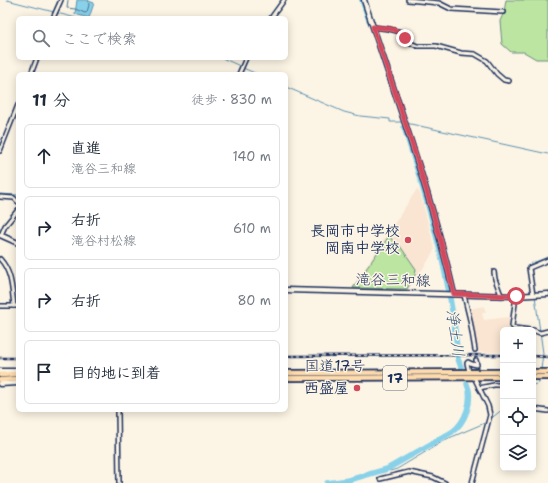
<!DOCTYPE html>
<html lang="ja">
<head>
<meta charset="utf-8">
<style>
  :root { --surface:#fff; --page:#f6f6f7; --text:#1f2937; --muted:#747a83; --line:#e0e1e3 }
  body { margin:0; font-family:"Shantell Sans","Klee One",sans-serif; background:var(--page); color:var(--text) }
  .controls { position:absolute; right:12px; bottom:12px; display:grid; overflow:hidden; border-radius:6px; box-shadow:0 2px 10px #0003 }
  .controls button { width:36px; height:36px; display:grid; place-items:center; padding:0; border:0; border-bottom:1px solid var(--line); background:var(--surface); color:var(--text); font:20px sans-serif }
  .stop { position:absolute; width:12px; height:12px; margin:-9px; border:3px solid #d1495b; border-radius:50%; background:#fff }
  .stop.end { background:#d1495b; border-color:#fff; box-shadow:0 1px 4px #0008 }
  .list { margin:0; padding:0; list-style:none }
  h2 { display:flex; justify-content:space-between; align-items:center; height:52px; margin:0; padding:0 16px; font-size:17px }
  h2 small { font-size:13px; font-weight:400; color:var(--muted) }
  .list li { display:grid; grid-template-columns:26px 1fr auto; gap:12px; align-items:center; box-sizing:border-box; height:64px; margin:0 8px 8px; padding:0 8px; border:1px solid var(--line); border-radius:6px }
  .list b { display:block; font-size:15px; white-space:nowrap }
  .list p { margin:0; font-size:13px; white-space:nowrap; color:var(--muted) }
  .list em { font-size:13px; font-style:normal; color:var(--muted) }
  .icon { flex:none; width:22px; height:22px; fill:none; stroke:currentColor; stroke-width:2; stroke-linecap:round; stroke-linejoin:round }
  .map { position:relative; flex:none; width:548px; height:483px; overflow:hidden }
  .search { position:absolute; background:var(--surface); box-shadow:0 2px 10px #0003; left:16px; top:16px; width:272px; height:44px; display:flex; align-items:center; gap:10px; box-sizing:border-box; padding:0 14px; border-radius:6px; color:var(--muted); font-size:15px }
  .panel { position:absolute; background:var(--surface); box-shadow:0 2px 10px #0003; left:16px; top:72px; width:272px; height:340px; border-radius:6px }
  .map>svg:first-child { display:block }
  .built { fill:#f9e5d1 }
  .green { fill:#bbe5a1; stroke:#6b8a80 }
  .water { fill:#88d1e9; stroke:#5c90b1 }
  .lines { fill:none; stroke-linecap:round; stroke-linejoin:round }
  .shore { stroke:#477096; stroke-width:1 }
  .stream { stroke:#5c90b1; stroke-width:1 }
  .river { stroke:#88d1e9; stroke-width:5.5 }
  .minor-tunnel { stroke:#cfcdca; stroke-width:3; stroke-dasharray:3 1.5; stroke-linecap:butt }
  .minor-casing { stroke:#1b2f5e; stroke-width:6 }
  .secondary-casing { stroke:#1b2f5e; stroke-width:7 }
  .trunk-casing { stroke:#1b2f5e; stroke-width:8 }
  .minor { stroke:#fcf5e5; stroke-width:3 }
  .secondary { stroke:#fcf5e5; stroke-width:4 }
  .trunk { stroke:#fedbac; stroke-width:4.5 }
  .rail-casing { stroke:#1b2f5e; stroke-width:2.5 }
  .rail { stroke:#fcf5e5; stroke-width:1; stroke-dasharray:3; stroke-linecap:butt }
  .route { stroke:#d1495b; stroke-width:5 }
  .poi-dot { fill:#d1495b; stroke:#fcf5e5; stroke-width:1.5 }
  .labels { text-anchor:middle; stroke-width:3; stroke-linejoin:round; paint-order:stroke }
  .shield { fill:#fcf5e5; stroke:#5e6a86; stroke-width:1 }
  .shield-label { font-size:14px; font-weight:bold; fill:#1b2f5e }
  .poi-label { font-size:15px; font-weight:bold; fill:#1b2f5e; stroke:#fcf5e5; text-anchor:end }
  .street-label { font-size:15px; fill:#1b2f5e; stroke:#fcf5e5 }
  .water-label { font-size:16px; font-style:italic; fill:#365881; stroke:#fcf5e5 }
</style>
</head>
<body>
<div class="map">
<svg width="548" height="483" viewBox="0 0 548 483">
  <rect width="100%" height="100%" fill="#fcf5e5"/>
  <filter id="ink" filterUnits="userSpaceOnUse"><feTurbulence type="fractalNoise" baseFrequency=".025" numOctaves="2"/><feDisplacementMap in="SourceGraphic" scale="8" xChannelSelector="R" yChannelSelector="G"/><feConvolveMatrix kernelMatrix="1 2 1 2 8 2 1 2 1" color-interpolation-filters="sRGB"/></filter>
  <g filter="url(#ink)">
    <g class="built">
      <polygon points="417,189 420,193 435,249 426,264 408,290 351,289"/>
      <polygon points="484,306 486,313 482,313 484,320 509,317 509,328 516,330 503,330 503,352 477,352 469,309"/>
    </g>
    <g class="green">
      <polygon points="506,0 548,0 548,59 536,59 524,52 511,52 502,44 500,21 504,12"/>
      <polygon points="389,236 398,247 400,246 416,269 415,275 407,289 353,288"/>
    </g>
    <polygon class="water" points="77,0 86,0 94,3 89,18 75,14"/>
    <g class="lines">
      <polyline class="shore" points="68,0 67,8 75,9 85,13 87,12 89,5 88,0"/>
      <g class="stream">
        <polyline points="7,0 54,12"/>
        <polyline points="57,13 76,18"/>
        <polyline points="222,58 240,66"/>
        <polyline points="243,68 257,74"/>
        <polyline points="286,87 344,112 360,116 390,119 390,122 403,122"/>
        <polyline points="406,123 548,154"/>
        <polyline points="0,194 18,195"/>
        <polyline points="530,266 530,264 548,257"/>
        <polyline points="532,277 534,293"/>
        <polyline points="535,296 543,353 541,370"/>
        <polyline points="533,385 539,383 540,380"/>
        <polyline points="489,420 503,409"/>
        <polyline points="387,469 390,471 397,469 447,439 487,422"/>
      </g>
      <g class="river">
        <polyline points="362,0 369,20"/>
        <path d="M404,127C428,203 452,280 458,359L461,367"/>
        <path d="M327,483L349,480L387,469L452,432C465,423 474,400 467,384"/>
      </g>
      <polyline class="minor-tunnel" points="475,350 476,360"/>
      <defs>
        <g id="minor">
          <polyline points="408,0 439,3 451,9 503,12"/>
          <polyline points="53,18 61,0"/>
          <polyline points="271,18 284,0"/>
          <polyline points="373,27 389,29 401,32 409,42 417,46 436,46 461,53 475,54 487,61 497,74 504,80 509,81"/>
          <polyline points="31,74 37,58"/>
          <polyline points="239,74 246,58"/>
          <polyline points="0,151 18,105"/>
          <polyline points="0,197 14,198 18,202"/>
          <polyline points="1,235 5,226 18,210"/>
          <path d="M0,259C12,272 12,289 14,306"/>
          <polyline points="494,272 495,279 501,295"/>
          <polyline points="464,295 470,320 475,350"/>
          <polyline points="533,295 529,268 548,260"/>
          <polyline points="516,296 512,326 514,328 530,330"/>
          <polyline points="0,306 18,306"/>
          <polyline points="533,330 540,333 548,331"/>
          <polyline points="469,372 467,363 468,362 472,364 477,365 476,360"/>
          <polyline points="479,388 494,385 503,385"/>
          <polyline points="533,409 548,411"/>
          <polyline points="118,410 119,483"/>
          <polyline points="380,479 409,472 433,477 445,483"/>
          <polyline points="472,483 490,415 488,406 474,377"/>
        </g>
        <g id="secondary">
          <path d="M364,0C396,97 431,194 454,294"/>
          <polyline points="0,235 18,243"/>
          <polyline points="286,290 516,296 548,294"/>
          <polyline points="0,371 18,371"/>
          <polyline points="0,384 18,383"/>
        </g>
        <g id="trunk">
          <polyline points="533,372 548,372"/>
          <polyline points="286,373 503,372"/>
          <polyline points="0,375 18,374"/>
          <polyline points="533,377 548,377"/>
          <polyline points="286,378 503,377"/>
          <polyline points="0,380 18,379"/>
        </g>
      </defs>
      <use href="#minor" class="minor-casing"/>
      <use href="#secondary" class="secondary-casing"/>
      <use href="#trunk" class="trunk-casing"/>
      <use href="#minor" class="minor"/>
      <use href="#secondary" class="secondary"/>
      <use href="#trunk" class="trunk"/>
      <defs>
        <g id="rail">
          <polyline points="286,356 503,355"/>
          <polyline points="533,356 548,357"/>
          <polyline points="0,358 18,358"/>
        </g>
      </defs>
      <use href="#rail" class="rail-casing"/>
      <use href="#rail" class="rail"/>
    </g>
  </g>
  <g class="lines" filter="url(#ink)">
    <path class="route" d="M405,38C400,28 384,28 373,27C403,115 433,203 454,294L516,296"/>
  </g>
  <g class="poi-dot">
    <circle cx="408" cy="240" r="4"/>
    <circle cx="357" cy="388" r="4"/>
  </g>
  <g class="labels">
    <rect class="shield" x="383" y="366" width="24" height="24" rx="3"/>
    <g class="shield-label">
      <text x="395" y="383">17</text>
    </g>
    <g class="poi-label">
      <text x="400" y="236">長岡市中学校<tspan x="400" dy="17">岡南中学校</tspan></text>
      <text x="349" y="393">西盛屋</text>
    </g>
    <g class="street-label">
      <text transform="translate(393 280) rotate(1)" y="5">滝谷三和線</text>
      <text x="335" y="371">国道17号</text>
    </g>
    <g class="water-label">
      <text transform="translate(456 333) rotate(82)" y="6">浄土川</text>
    </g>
  </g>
</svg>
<div class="controls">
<button>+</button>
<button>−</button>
<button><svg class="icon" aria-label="locate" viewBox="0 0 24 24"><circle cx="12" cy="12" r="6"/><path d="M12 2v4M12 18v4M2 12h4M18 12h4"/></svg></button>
<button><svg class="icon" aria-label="layers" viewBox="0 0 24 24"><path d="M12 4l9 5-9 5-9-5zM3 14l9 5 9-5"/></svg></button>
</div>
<div class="stop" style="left:516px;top:296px"></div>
<div class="stop end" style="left:405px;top:38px"></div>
<div class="search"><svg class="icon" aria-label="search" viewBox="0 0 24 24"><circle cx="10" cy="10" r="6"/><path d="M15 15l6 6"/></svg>ここで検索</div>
<section class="panel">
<h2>11 分<small>徒歩 · 830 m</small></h2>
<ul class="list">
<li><svg class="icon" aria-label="ahead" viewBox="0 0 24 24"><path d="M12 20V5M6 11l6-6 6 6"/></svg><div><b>直進</b><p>滝谷三和線</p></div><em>140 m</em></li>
<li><svg class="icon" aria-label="right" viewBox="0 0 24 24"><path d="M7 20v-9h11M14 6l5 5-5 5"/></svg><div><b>右折</b><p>滝谷村松線</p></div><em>610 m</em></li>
<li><svg class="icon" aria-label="right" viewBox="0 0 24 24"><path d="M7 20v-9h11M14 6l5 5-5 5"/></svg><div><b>右折</b></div><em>80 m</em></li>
<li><svg class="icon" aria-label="arrive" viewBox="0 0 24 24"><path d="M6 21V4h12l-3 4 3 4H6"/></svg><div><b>目的地に到着</b></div></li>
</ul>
</section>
</div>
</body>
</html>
